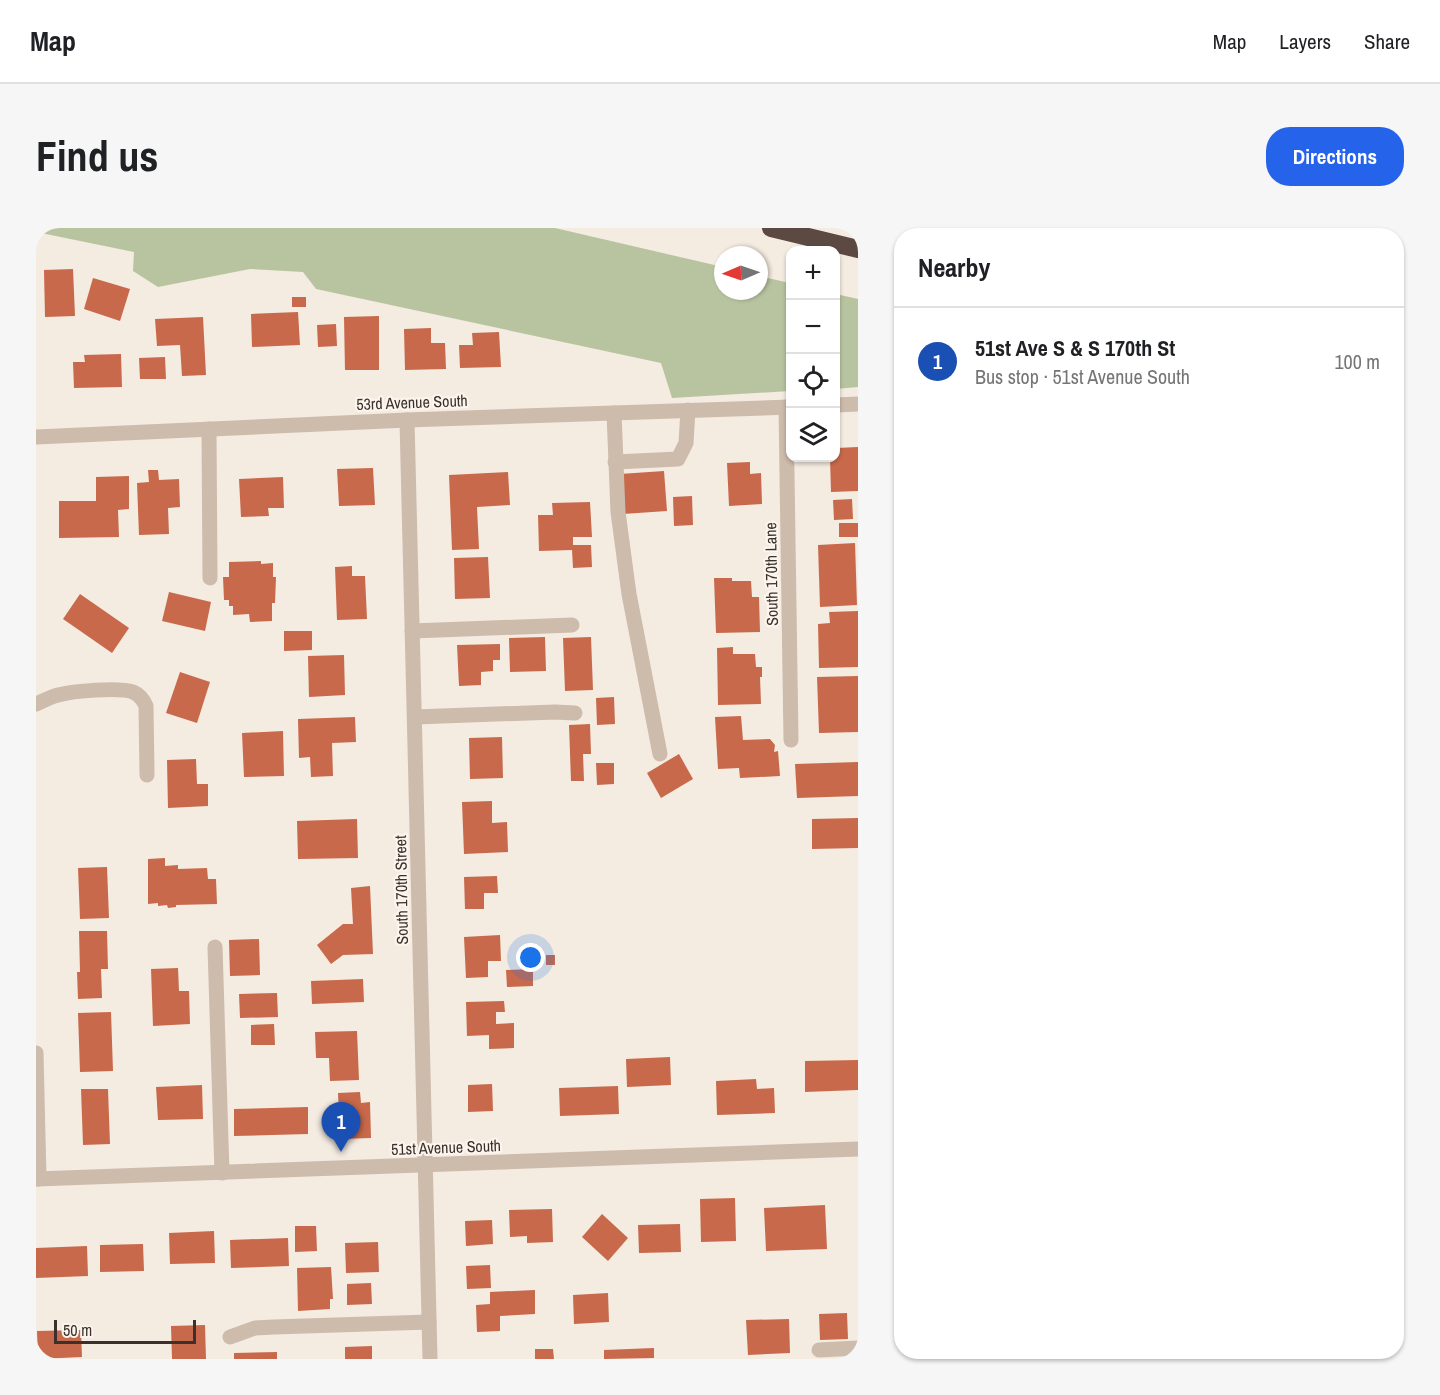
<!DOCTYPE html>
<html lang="en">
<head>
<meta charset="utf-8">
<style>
  :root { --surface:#fff; --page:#f6f6f6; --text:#202124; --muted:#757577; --line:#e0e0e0; --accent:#2563eb }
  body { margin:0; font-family:"Archivo Narrow",sans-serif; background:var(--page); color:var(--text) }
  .controls { position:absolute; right:18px; top:18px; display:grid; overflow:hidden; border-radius:12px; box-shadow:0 2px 4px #0004 }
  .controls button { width:54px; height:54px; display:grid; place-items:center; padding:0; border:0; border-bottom:2px solid var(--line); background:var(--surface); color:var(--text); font:30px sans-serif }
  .compass { position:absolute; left:678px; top:18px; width:54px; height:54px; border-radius:50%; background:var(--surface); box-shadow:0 2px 4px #0004; rotate:268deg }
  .scale { position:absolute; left:18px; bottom:15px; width:142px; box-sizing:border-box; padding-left:6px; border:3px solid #3b302b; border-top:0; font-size:16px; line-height:21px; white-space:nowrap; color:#3b302b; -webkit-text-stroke:4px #fbf5ee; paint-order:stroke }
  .you { position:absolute; left:495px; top:730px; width:21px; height:21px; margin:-15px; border:4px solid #fff; border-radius:50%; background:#1a73e8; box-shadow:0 0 0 9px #1a73e833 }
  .badge { display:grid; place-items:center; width:39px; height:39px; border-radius:50%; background:var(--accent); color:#fff; font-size:20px; font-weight:700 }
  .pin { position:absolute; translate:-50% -50px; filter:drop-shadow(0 2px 3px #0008) }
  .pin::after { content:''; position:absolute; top:32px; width:21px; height:18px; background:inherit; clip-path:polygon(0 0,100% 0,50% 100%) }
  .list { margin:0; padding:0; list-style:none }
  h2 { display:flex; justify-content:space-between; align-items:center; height:78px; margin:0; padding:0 24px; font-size:26px }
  h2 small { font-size:20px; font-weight:400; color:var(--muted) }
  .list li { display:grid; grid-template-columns:39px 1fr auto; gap:18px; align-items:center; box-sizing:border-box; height:108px; padding:0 24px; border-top:2px solid var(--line) }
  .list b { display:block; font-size:22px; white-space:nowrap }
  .list p { margin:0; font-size:20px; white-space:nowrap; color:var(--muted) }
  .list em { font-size:20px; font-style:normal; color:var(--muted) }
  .icon { flex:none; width:33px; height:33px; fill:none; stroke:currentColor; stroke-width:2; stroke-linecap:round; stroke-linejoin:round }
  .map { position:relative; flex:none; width:822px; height:1131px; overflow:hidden; border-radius:24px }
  header { display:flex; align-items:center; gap:36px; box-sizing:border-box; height:84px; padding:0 30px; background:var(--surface); border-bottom:2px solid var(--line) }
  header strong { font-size:28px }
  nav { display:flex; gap:33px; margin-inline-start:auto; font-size:21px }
  .intro { display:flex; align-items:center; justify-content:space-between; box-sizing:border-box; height:144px; padding:0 36px }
  h1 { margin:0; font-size:42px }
  .button { padding:15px 27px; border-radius:24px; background:var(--accent); color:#fff; font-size:21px; font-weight:700 }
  main { display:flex; gap:36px; padding:0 36px }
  aside { flex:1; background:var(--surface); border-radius:24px; box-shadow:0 2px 4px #0004 }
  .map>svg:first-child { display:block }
  .green { fill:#b8c4a0 }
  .building { fill:#c8694b }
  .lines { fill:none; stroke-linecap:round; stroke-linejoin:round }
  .minor { stroke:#cdbbac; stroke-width:15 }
  .highway { stroke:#5c4a42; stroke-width:18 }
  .labels { text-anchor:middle; stroke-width:4.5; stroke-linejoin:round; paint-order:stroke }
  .street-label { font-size:16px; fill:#3b302b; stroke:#fbf5ee }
</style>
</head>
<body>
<header>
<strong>Map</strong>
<nav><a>Map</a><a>Layers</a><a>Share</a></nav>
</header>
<div class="intro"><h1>Find us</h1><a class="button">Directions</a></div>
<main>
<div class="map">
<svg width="822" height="1131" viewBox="0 0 822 1131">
  <rect width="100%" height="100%" fill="#f4ebe1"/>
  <g class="green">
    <polygon points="0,0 519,0 687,39 687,63 723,63 723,48 754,55 754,163 636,170 625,135 280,61 267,44 214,41 122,59 97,43 98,24 0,4"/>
    <polygon points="800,66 822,71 822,159 800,161"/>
  </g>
  <g class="building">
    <polygon points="37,41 39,88 9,89 8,42"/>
    <polygon points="57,50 94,61 84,93 48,81"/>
    <rect x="256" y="69" width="14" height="10"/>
    <polygon points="262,84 264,117 216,119 215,86"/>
    <polygon points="343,88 343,142 309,142 308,89"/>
    <polygon points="167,89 170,147 146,148 144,117 121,118 119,91"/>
    <polygon points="300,96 301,118 282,119 281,97"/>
    <polygon points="395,100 395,115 409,115 410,141 369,142 368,101"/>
    <polygon points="463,104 465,139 424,140 423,117 437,117 436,105"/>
    <polygon points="85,126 86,159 38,160 37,134 49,134 48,127"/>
    <polygon points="129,129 130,151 104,151 103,130"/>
    <polygon points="822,219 822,263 795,264 794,230 800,230 800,220"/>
    <polygon points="714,234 714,246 725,245 726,276 693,278 691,235"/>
    <polygon points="337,240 339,277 303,278 301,241"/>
    <polygon points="112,242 122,242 123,252 143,251 144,279 132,280 133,306 103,307 101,255 113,254"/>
    <polygon points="628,243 631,283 587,286 584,246"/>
    <polygon points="472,244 474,277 441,279 443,321 416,322 413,247"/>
    <polygon points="93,248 93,281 82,282 83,309 23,310 23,273 60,273 60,249"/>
    <polygon points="247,249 248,280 232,280 233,288 205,289 203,251"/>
    <polygon points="656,268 657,297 638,298 637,269"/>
    <polygon points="816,271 817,291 798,292 797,272"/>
    <polygon points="554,274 556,309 537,309 537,317 555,317 556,339 537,340 536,322 503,323 502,287 517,287 516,275"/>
    <rect x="803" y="295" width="19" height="14"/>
    <polygon points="819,315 821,377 784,379 782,317"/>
    <polygon points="452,329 454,370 419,371 418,330"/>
    <polygon points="225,333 225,336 237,335 237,349 240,349 239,375 236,375 236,393 214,394 213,386 197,387 197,378 193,378 193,372 188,372 187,349 193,349 193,334"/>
    <polygon points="316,338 316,348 329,348 331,391 301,392 299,339"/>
    <polygon points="678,350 696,350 696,353 715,353 716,369 723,369 724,404 680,405"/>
    <polygon points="133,364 175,374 169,403 126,393"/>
    <polygon points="44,366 93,400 76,425 27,391"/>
    <polygon points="822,383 822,439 783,440 782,396 794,395 793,384"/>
    <polygon points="248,403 276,403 276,422 248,423"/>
    <polygon points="509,409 510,443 474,444 473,410"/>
    <polygon points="555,409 557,462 529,463 527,410"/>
    <polygon points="464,416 464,432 457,432 457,443 445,444 445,457 423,458 421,417"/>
    <polygon points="697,419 697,426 719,426 720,439 726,439 726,449 724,449 725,476 682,477 681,420"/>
    <polygon points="308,427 309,467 273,469 272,428"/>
    <polygon points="144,444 174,454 161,495 130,485"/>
    <polygon points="822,448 822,504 783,505 781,449"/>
    <polygon points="578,469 579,496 561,497 560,470"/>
    <polygon points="705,488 707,512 734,511 739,517 738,524 742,523 744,548 704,550 703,540 682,541 679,489"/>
    <polygon points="319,489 320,514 296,515 297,548 275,549 274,529 263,530 262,491"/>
    <polygon points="554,496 555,526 547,526 548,553 535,553 533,497"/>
    <polygon points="247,503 248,548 208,549 206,505"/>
    <polygon points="466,509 467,550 434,551 433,510"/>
    <polygon points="643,526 657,551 625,570 611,545"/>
    <polygon points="160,531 161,556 172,556 172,578 132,580 131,532"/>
    <polygon points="822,534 822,568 761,570 759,536"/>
    <polygon points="560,535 578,535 578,556 561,557"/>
    <polygon points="456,573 456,595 471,594 472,624 428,626 426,574"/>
    <polygon points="822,590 822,620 776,621 776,591"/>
    <polygon points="321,591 322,630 262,631 261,593"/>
    <polygon points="129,630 129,638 142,637 142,641 171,640 172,651 180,651 181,676 140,677 140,679 132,680 131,677 122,678 122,675 112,676 112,631"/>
    <polygon points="71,639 73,690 44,691 42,640"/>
    <polygon points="461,648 462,665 448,665 448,681 429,681 428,649"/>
    <polygon points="334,658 337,726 307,727 295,736 281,717 307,696 317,696 315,660"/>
    <polygon points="43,703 71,703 72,741 65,741 66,770 42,771 41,744 44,744"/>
    <polygon points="464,707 465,733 452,733 452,749 430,750 428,709"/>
    <polygon points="223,711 224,747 194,748 193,712"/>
    <rect x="510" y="727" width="9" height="10"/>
    <polygon points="142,740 143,763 153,763 154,796 117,798 115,741"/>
    <polygon points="497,741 497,758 471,759 470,742"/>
    <polygon points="327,751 328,774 276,776 275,753"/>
    <polygon points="241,765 242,789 204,790 203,766"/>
    <polygon points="468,773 469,784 460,784 460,796 478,795 478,820 453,821 453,807 431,808 430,774"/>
    <polygon points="75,784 77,843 44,844 42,785"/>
    <polygon points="238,796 239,817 215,817 215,797"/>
    <polygon points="321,803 323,852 294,853 293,830 280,830 279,804"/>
    <polygon points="634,829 635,857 591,859 590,831"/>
    <polygon points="822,832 822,862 769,864 769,833"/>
    <polygon points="720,851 721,861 738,860 739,885 681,887 680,853"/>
    <polygon points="456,856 457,883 432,884 432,857"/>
    <polygon points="166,857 167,891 122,892 120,859"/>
    <polygon points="582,858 583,886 524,888 523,860"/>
    <polygon points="45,861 72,861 74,916 47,917"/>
    <polygon points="324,864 325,875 334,874 335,910 304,911 302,865"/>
    <polygon points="272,879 272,906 198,908 198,881"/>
    <polygon points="699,970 700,1013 665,1014 664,971"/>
    <polygon points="789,977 791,1021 730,1023 728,980"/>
    <polygon points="516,981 517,1014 491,1015 491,1008 474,1009 473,982"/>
    <polygon points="566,986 592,1010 572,1033 546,1009"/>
    <polygon points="456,992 457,1016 430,1018 429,993"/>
    <polygon points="644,996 645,1024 603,1025 602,997"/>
    <polygon points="259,998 280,998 281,1023 259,1024"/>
    <polygon points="178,1003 179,1035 134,1036 133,1005"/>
    <polygon points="252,1010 253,1038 195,1040 194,1012"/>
    <polygon points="342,1014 343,1044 310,1045 309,1015"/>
    <polygon points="107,1016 108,1043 64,1044 64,1017"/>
    <polygon points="51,1018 52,1048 0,1050 0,1020"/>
    <polygon points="454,1037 455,1060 431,1061 430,1038"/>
    <polygon points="295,1039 297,1071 294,1071 294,1081 262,1083 261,1040"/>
    <polygon points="335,1055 336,1076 311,1077 311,1056"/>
    <polygon points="499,1062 499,1086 464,1088 464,1103 441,1104 440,1077 454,1076 454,1064"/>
    <polygon points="572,1065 573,1094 538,1096 537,1067"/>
    <polygon points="811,1085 812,1111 784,1112 783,1086"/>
    <polygon points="753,1091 754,1125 712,1127 710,1092"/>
    <polygon points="169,1097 170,1131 136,1131 135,1098"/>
    <polygon points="45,1102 46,1129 2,1131 1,1103"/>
    <polygon points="336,1118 336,1131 309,1131 309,1119"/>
    <polygon points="618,1120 618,1130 568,1131 568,1122"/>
    <polygon points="499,1121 517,1121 518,1131 499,1131"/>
    <polygon points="241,1124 241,1131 198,1131 198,1125"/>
  </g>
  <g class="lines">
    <g class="minor">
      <polyline points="800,177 822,176"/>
      <polyline points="750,179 755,512"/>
      <polyline points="578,185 582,284 593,366 624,526"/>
      <polyline points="371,192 394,1131"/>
      <polyline points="173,201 174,350"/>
      <polyline points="0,209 371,192 754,179"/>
      <polyline points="579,234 642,231 650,215 652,182"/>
      <polyline points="376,403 536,397"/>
      <path d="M0,476C7,473 14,469 22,467C37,463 83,459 97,464C104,467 107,471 110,478L111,547"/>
      <polyline points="379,489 519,484 539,485"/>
      <polyline points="179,719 186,945"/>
      <polyline points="0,825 3,951"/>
      <polyline points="0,951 822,921"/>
      <polyline points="194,1109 219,1100 238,1099 393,1094"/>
      <polyline points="783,1122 822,1120"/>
    </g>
    <polyline class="highway" points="735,0 822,21"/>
  </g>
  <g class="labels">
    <g class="street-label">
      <text transform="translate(376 174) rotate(-2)" y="6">53rd Avenue South</text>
      <text transform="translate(735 346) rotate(-91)" y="6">South 170th Lane</text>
      <text transform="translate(365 662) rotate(-91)" y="6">South 170th Street</text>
      <text transform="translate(410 919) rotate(-2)" y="6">51st Avenue South</text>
    </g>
  </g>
</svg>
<div class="controls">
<button>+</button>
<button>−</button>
<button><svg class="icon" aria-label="locate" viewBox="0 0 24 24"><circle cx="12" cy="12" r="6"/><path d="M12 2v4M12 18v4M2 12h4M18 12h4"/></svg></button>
<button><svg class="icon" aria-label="layers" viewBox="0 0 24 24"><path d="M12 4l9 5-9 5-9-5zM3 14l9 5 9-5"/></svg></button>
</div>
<svg class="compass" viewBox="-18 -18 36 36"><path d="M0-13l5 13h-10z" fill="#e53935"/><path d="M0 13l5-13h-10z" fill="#757577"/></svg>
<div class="scale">50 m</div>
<div class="you"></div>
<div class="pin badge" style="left:305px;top:924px;background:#1a4fb4">1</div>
</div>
<aside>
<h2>Nearby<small></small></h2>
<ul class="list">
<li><span class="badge" style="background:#1a4fb4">1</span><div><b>51st Ave S &amp; S 170th St</b><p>Bus stop · 51st Avenue South</p></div><em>100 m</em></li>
</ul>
</aside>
</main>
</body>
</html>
